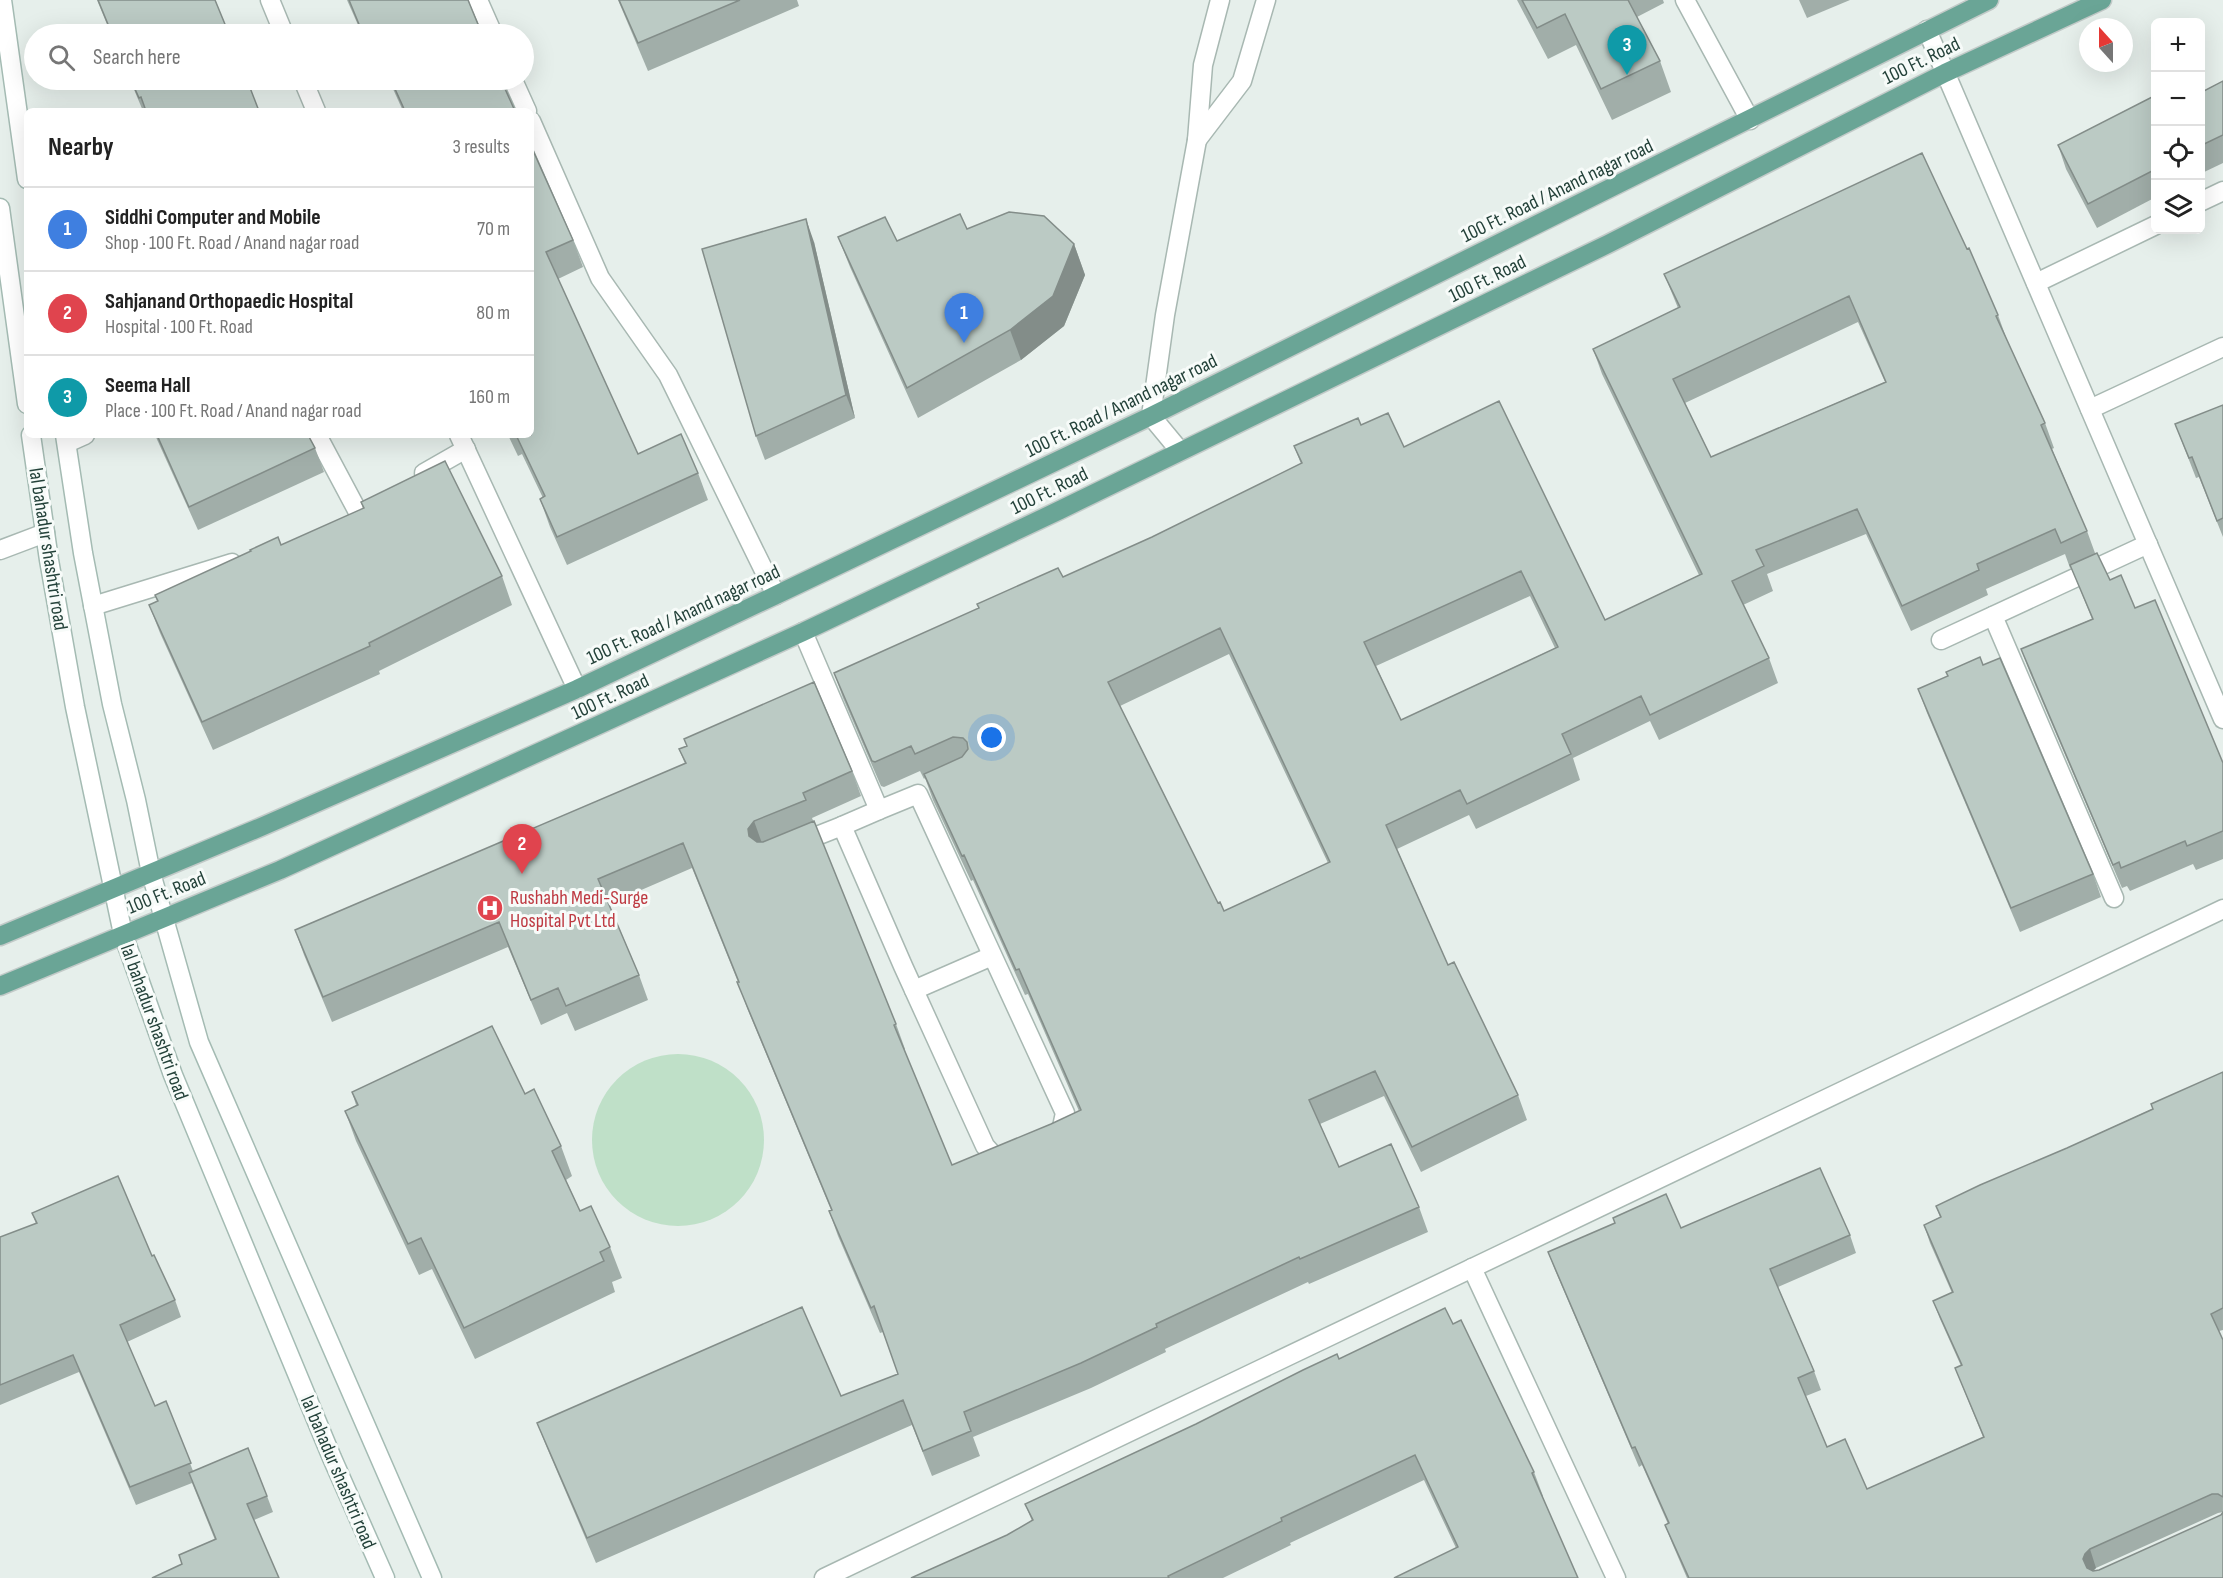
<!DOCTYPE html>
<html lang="en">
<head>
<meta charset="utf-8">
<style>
  :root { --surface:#fff; --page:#f2f2f2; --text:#222; --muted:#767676; --line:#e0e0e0; --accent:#1a73e8 }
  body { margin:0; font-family:"Sofia Sans Condensed",sans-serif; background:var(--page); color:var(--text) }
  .controls { position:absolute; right:18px; top:18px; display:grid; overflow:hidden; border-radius:9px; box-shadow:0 6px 24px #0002 }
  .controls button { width:54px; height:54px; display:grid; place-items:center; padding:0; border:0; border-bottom:2px solid var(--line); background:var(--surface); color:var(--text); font:30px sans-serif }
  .compass { position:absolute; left:2079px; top:18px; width:54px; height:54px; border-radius:50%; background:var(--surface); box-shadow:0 6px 24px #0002; rotate:339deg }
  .you { position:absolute; left:992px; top:738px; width:21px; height:21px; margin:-15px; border:4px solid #fff; border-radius:50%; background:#1a73e8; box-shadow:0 0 0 9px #1a73e833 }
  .badge { display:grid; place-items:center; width:39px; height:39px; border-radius:50%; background:var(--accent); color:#fff; font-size:20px; font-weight:700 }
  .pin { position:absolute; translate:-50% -50px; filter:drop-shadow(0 2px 3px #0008) }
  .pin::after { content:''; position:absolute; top:32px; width:21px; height:18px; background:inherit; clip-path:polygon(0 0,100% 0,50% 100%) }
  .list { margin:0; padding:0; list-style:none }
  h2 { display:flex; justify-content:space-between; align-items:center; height:78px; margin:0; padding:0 24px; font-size:26px }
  h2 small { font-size:20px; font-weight:400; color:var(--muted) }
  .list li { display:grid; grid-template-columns:39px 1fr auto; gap:18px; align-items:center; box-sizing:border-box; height:84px; padding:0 24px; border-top:2px solid var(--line) }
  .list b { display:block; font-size:22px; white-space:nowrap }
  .list p { margin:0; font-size:20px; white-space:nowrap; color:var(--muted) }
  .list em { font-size:20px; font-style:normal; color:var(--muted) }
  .icon { flex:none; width:33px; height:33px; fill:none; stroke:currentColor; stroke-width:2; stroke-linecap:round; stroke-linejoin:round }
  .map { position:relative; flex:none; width:2223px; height:1578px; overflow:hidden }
  .search { position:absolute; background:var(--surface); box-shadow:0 6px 24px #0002; left:24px; top:24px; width:510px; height:66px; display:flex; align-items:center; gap:15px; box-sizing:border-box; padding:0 21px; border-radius:33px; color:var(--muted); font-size:22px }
  .panel { position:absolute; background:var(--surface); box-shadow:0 6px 24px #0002; left:24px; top:108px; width:510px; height:330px; border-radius:9px }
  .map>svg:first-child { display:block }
  .green { fill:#bfe0c8 }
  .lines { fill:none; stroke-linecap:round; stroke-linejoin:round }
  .service-casing { stroke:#a8b8b2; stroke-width:21 }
  .minor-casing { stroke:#a8b8b2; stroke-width:21 }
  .tertiary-casing { stroke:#a8b8b2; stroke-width:21 }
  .secondary-casing { stroke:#a4bbb3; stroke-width:21 }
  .primary-casing { stroke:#c2cac8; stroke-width:21 }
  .service { stroke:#fff; stroke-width:18 }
  .minor { stroke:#fff; stroke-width:18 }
  .tertiary { stroke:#fff; stroke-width:18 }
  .secondary { stroke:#fff; stroke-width:18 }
  .primary { stroke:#6aa596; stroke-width:18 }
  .wall { fill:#a1aea9; fill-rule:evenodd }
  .shaded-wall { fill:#838d89 }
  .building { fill:#bbcac4; stroke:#838d89; stroke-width:1.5; fill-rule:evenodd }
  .labels { text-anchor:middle; stroke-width:6; stroke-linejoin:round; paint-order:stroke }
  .street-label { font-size:20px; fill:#24423a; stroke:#f7fbf9 }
  .health-label { font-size:20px; fill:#be3a42; stroke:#f7fbf9; text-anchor:start }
</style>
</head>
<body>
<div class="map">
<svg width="2223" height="1578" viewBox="0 0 2223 1578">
  <rect width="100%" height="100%" fill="#e6efeb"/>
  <circle class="green" cx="678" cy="1140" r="86"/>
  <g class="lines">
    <defs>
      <g id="service">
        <polyline points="270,0 284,34"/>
        <polyline points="478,0 493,34"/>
        <polyline points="1685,0 1750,120"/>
        <polyline points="303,80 316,111"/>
        <polyline points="513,80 527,111"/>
        <polyline points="531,121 600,278 668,375 776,595"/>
        <polyline points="2200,202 2223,191"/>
        <polyline points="2036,283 2156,225"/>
        <polyline points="2090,409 2223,347"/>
        <polyline points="317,435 358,512"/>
        <polyline points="459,435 577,689"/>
        <polyline points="67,443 85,435"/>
        <polyline points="424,473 466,449"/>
        <polyline points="93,606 232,563"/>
      </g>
      <g id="minor">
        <polyline points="1927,30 2223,719"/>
        <polyline points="0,550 45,533"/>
        <polyline points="1993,616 2114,898"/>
        <polyline points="803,632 879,810 918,794 1065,1113 1062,1127 1055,1139"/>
        <polyline points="1941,640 2148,544"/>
        <polyline points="879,810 842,826 903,966 985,1146 995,1157 1010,1159"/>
        <polyline points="799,843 842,826"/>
        <polyline points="914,990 992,956"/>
        <polyline points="1472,1268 1616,1578"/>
        <polyline points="824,1578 2223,909"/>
      </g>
      <g id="tertiary">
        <polyline points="1197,140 1242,81 1266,0"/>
        <polyline points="1180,451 1151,416 1165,315 1197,140 1203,65 1220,0"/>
      </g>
      <g id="secondary">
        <polyline points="2,0 27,179"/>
        <polyline points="0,208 27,404"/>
        <polyline points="31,435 49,560 75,707 123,934 173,1075 332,1458 385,1578"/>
        <polyline points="65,435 83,553 112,704 136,800 151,873 199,1042 432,1578"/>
      </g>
      <g id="primary">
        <polyline points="0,936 261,827 577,689 776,595 1151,416 1989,0"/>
        <polyline points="0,986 280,870 803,632 1060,510 1608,244 1945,73 2102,0"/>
      </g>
    </defs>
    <use href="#service" class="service-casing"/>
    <use href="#minor" class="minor-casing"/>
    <use href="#tertiary" class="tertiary-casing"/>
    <use href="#secondary" class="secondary-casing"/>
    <use href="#primary" class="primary-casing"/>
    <use href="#service" class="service"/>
    <use href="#minor" class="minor"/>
    <use href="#tertiary" class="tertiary"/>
    <use href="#secondary" class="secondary"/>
    <use href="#primary" class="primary"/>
  </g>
  <g class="wall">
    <polygon points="97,0 215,0 229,34 111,34"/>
    <polygon points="347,0 468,0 482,34 362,34"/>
    <polygon points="618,0 797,0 799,6 648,71"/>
    <polygon points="1517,0 1663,0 1664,3 1637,17 1660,61 1671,92 1612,120 1576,45 1548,59"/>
    <polygon points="1799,0 1850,0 1807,18"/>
    <polygon points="130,80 247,80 259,111 143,111"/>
    <polygon points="389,80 501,80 515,111 403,111"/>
    <polygon points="2223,81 2223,163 2200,174 2200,93"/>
    <polygon points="2156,95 2156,197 2097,228 2066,169 2058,145"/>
    <polygon points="531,146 573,240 583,267 558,279 638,454 698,473 708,500 567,565 550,527 540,499 543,498 522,454 518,456 508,435 531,435"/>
    <polygon points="967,229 1074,244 1085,275 1064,326 1021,360 918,418 850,267 838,237 897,241"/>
    <polygon points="814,242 855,418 765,460 756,436"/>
    <path d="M1664,274L1998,315L2007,340L2045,423L2054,448L2052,449L2087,531L2095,553L2110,580L2135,608L2223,763V859L2196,870L2193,864L2130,891L2127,886L2122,888L2030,673L2021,649L2092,619L2071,567L2070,568L2065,554L1986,589L1988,595L1911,631L1866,534L1767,574L1773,591L1743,605L1769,658L1778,683L1659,740L1650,721L1573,758L1580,780L1476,829L1469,815L1397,849L1448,965L1518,1095L1527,1120L1421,1172L1384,1096L1320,1124L1339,1167L1419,1207L1428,1232L1309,1284L1308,1282L1165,1349L1166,1352L1091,1388L973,1437L980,1456L932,1476L912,1425L596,1563L547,1448L537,1423L841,1396L898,1374L883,1332L880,1333L838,1236L829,1211L831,1210L747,1008L738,982L692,868L609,904L639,975L648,1000L575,1031L567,1013L541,1025L508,947L332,1022L304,955L295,930L685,764L679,749L852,771L861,796L812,818L896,1024L905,1049L904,1050L952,1165L1051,1124L1079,1111L1028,994L1025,995L973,880L971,881L933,800L925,778L924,779L920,771L884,787L881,786L843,698L834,673L1063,577L1152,537L1301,464L1294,446L1361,425L1404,447L1605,620L1699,575L1602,374L1593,349L1678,308ZM1858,322L1885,382L1711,457L1685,403ZM1530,596L1555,648L1401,720L1376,666ZM1229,654L1328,863L1224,911L1218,903L1120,706Z"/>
    <polygon points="2223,405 2223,537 2199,477 2196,478 2175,424"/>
    <polygon points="155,435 308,435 315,448 324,472 198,530"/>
    <polygon points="361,502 502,576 512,605 379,671 380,674 213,750 160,633 149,605 157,601 155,595 281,545 363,509"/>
    <polygon points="1983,665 2093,874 2101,897 2020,932 1927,713 1918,689"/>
    <polygon points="2223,1072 2223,1330 2219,1331 2223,1340 2223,1512 2218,1513 2096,1568 2093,1571 2223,1578 1687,1578 1672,1543 1665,1525 1668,1524 1642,1465 1639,1467 1555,1270 1548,1252 1681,1228 1850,1235 1856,1253 1778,1287 1814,1371 1821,1390 1806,1396 1827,1447 1867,1489 1983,1437 1955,1368 1961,1366 1940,1319 1933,1301 1952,1293 1930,1243 1924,1225 1940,1217 1936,1206 2067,1148 2152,1109"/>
    <polygon points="352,1092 525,1094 561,1146 572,1176 566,1180 580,1211 610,1247 622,1278 612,1282 615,1292 475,1359 432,1269 419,1275 356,1141 345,1111 356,1105"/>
    <polygon points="32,1213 152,1256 175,1300 181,1317 127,1342 155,1406 166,1401 193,1471 267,1496 273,1512 254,1520 182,1564 179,1555 215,1540 192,1483 136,1505 79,1372 0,1405 0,1237 36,1224"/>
    <polygon points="1453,1324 1534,1472 1543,1496 1456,1548 1424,1480 1290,1543 1291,1545 1223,1578 911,1578 1007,1535 1032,1521 1025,1504 1339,1359"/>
  </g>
  <g class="shaded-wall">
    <polygon points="806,219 814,242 855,418 846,395"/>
    <polygon points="1074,244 1085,275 1064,326 1021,360 1010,330"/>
    <polygon points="754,821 763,846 757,854 749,836 748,829"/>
    <polygon points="2090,1549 2096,1568 2092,1572 2090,1577 2083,1559 2085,1554"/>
  </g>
  <g class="building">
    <polygon points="98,0 215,0 229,34 112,34"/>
    <polygon points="349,0 468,0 482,34 363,34"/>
    <polygon points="619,0 740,0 638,43"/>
    <polygon points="1522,0 1628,0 1660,61 1601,89 1565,14 1537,28"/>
    <polygon points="131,80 247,80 259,111 146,111 141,97 139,98"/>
    <polygon points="391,80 501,80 515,111 405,111"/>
    <polygon points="2223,81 2223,135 2200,146 2200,93"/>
    <polygon points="2156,95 2156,169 2088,204 2058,145"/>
    <polygon points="531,146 573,240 546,252 638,454 681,434 698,473 557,537 540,499 545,496 516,435 531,435"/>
    <path d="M1922,153L1967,249L1969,248L1998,315L1996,316L2045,423L2041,425L2087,531L2061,543L2055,529L1977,564L1979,570L1902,606L1857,509L1756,550L1764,566L1732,581L1769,658L1650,715L1641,696L1562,734L1571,754L1467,804L1460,790L1386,825L1448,965L1454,962L1518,1095L1412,1147L1375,1071L1309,1100L1339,1167L1391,1144L1419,1207L1300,1259L1299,1257L1156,1324L1157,1327L1081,1363L964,1412L971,1431L923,1451L903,1400L587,1538L537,1423L802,1307L841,1396L898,1374L874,1306L871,1308L829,1211L832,1210L737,982H739L683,843L598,879L639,975L566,1006L558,988L531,1000L499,922L323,997L295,930L686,763L679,749L687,746L684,739L814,682L852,771L803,793L806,800L754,821L748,829L749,836L757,842H763L814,821L896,1024L894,1025L952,1165L1051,1124L1081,1110L1019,969L1016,970L964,855L962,856L924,774L962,757L968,749L967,742L963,738L953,737L915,754L911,746L875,762L872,761L834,673L979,608L977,604L1058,568L1063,577L1152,537L1302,463L1294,446L1358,418L1361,425L1388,413L1404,447L1499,401L1605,620L1702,574L1593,349L1680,307L1664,274ZM1849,296L1886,382L1711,457L1673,379ZM1521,571L1558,647L1401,720L1364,642ZM1220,628L1330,862L1224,911L1220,902L1218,903L1108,682Z"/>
    <polygon points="1009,212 1044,216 1074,244 1053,296 1010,330 907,388 838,237 885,217 897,241 960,214 967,229"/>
    <polygon points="806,219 846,395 756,436 702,249"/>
    <polygon points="2223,405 2223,518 2217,521 2192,457 2189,458 2175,424"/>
    <polygon points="157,435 308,435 315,448 189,507"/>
    <polygon points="445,461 502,576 369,643 370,646 202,722 149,605 158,601 155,595 251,551 250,550 278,537 281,545 364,508 361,502"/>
    <polygon points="2097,553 2110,580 2121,575 2135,608 2155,600 2223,763 2223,831 2187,846 2185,841 2121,868 2119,862 2113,865 2021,649 2093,619 2070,565"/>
    <polygon points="1980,657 1983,665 2000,658 2093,874 2011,908 1918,689 1948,676 1946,672"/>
    <polygon points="492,1026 525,1094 534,1089 561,1146 552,1151 580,1211 591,1206 610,1247 600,1252 604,1261 464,1328 421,1238 408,1244 345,1111 358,1105 352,1092"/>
    <polygon points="2223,1072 2223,1308 2211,1314 2223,1340 2223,1497 2218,1494 2212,1494 2090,1549 2085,1554 2083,1559 2087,1568 2093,1571 2099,1570 2221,1515 2223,1512 2223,1578 1689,1578 1665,1525 1669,1523 1635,1447 1632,1448 1548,1252 1615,1223 1613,1218 1666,1194 1681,1228 1820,1168 1850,1235 1770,1269 1814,1371 1798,1378 1827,1447 1845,1439 1867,1489 1984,1437 1955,1368 1962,1365 1933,1301 1953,1292 1924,1225 1941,1217 1936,1206 1980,1185 2067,1148 2153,1109 2151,1104"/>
    <polygon points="118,1176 152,1256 154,1255 175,1300 120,1325 155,1406 166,1401 191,1463 130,1487 73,1355 0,1385 0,1237 37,1223 32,1213"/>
    <polygon points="1445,1308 1453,1324 1461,1320 1534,1472 1532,1473 1578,1578 1394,1578 1458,1547 1415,1455 1281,1518 1282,1521 1168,1576 1169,1578 911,1578 1007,1535 1033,1520 1025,1504 1196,1424 1303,1370 1337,1354 1339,1359"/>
    <polygon points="248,1448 267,1496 247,1504 279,1578 152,1578 182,1564 179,1555 216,1539 189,1473"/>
  </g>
  <defs>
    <symbol id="hospital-disc" viewBox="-11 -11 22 22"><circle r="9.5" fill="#e0444e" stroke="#f7fbf9"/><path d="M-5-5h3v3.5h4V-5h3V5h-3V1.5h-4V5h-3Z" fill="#fff"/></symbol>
  </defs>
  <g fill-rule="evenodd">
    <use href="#hospital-disc" x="475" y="893" width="30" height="30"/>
  </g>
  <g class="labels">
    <g class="street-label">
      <text transform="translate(1921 60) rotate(-26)" y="7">100 Ft. Road</text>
      <text transform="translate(1557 190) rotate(-26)" y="7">100 Ft. Road / Anand nagar road</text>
      <text transform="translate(1487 278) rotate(-26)" y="7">100 Ft. Road</text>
      <text transform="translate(1121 405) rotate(-26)" y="7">100 Ft. Road / Anand nagar road</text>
      <text transform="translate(1049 490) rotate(-26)" y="7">100 Ft. Road</text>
      <text transform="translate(49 549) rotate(81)" y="7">lal bahadur shashtri road</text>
      <text transform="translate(683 614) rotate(-25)" y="7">100 Ft. Road / Anand nagar road</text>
      <text transform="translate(610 696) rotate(-25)" y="7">100 Ft. Road</text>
      <text transform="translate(166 892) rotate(-22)" y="7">100 Ft. Road</text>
      <text transform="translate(155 1022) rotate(70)" y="7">lal bahadur shashtri road</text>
      <text transform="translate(339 1472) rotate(67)" y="7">lal bahadur shashtri road</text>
    </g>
    <g class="health-label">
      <text x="510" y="904">Rushabh Medi-Surge<tspan x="510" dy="23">Hospital Pvt Ltd</tspan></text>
    </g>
  </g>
</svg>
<div class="controls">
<button>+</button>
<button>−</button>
<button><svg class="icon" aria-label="locate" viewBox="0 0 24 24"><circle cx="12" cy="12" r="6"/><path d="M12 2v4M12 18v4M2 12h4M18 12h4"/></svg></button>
<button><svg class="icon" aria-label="layers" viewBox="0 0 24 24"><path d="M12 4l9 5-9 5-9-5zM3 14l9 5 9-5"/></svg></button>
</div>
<svg class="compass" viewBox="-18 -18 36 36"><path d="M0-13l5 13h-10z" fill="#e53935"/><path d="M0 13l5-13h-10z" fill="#767676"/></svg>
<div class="you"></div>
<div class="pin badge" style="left:964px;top:343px;background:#3f7fe0">1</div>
<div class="pin badge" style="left:522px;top:874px;background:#e0444e">2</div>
<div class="pin badge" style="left:1627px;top:75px;background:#0f9aa8">3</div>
<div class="search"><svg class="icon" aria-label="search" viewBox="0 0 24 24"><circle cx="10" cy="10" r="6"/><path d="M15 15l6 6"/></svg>Search here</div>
<section class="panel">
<h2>Nearby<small>3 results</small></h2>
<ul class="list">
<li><span class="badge" style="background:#3f7fe0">1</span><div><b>Siddhi Computer and Mobile</b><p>Shop · 100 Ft. Road / Anand nagar road</p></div><em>70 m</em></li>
<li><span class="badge" style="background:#e0444e">2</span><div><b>Sahjanand Orthopaedic Hospital</b><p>Hospital · 100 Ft. Road</p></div><em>80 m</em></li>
<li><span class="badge" style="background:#0f9aa8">3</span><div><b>Seema Hall</b><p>Place · 100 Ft. Road / Anand nagar road</p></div><em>160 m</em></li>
</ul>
</section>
</div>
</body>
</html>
